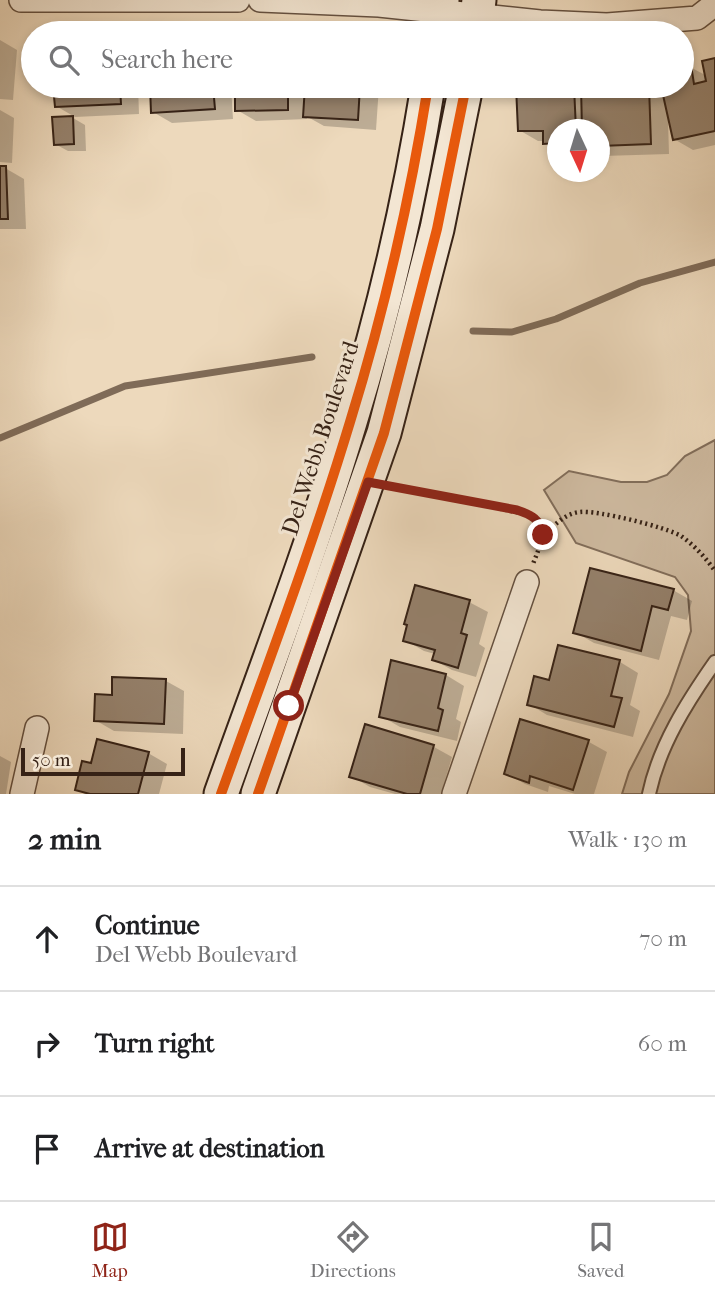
<!DOCTYPE html>
<html lang="en">
<head>
<meta charset="utf-8">
<style>
  :root { --surface:#fff; --page:#f6f6f6; --text:#202124; --muted:#757577; --line:#e0e0e0; --accent:#8f2418 }
  body { margin:0; font-family:"IM FELL French Canon",serif; background:var(--page); color:var(--text) }
  .compass { position:absolute; left:547px; top:119px; width:63px; height:63px; border-radius:50%; background:var(--surface); box-shadow:0 4px 10px #0003; rotate:176deg }
  .scale { position:absolute; left:21px; bottom:18px; width:164px; box-sizing:border-box; padding-left:7px; border:4px solid #362216; border-top:0; font-size:19px; line-height:24px; white-space:nowrap; color:#362216; -webkit-text-stroke:5px #f3e6d3; paint-order:stroke }
  .stop { position:absolute; width:21px; height:21px; margin:-16px; border:5px solid #8f2418; border-radius:50%; background:#fff }
  .stop.end { background:#8f2418; border-color:#fff; box-shadow:0 2px 7px #0008 }
  .list { margin:0; padding:0; list-style:none }
  h2 { display:flex; justify-content:space-between; align-items:center; height:91px; margin:0; padding:0 28px; font-size:30px }
  h2 small { font-size:23px; font-weight:400; color:var(--muted) }
  .list li { display:grid; grid-template-columns:46px 1fr auto; gap:21px; align-items:center; box-sizing:border-box; height:105px; padding:0 28px; border-top:2px solid var(--line) }
  .list b { display:block; font-size:26px; white-space:nowrap }
  .list p { margin:0; font-size:23px; white-space:nowrap; color:var(--muted) }
  .list em { font-size:23px; font-style:normal; color:var(--muted) }
  .icon { flex:none; width:38px; height:38px; fill:none; stroke:currentColor; stroke-width:2; stroke-linecap:round; stroke-linejoin:round }
  .map { position:relative; flex:none; width:715px; height:794px; overflow:hidden }
  .search { position:absolute; background:var(--surface); box-shadow:0 4px 10px #0003; left:21px; right:21px; top:21px; height:77px; display:flex; align-items:center; gap:18px; box-sizing:border-box; padding:0 24px; border-radius:38px; color:var(--muted); font-size:26px }
  .sheet { height:406px; background:var(--surface) }
  nav { display:flex; justify-content:space-around; align-items:center; box-sizing:border-box; height:98px; border-top:2px solid var(--line); background:var(--surface); font-size:19px; color:var(--muted) }
  nav a { display:grid; justify-items:center; gap:4px }
  nav .on { color:var(--accent) }
  .map>svg:first-child { display:block }
  .green { fill:#cebaa0; stroke:#826e5b; stroke-width:2 }
  .shadow { fill:#0003 }
  .lines { fill:none; stroke-linecap:round; stroke-linejoin:round }
  .stream { stroke:#7f6b58; stroke-width:7 }
  .building { fill:#95816c; stroke:#362216; stroke-width:2 }
  .lane-casing { stroke:#645040; stroke-width:16 }
  .street-casing { stroke:#645040; stroke-width:26 }
  .secondary-casing { stroke:#362216; stroke-width:37 }
  .path { stroke:#362216; stroke-width:4.5; stroke-dasharray:2 3.5; stroke-linecap:butt }
  .lane { stroke:#f3e6d3; stroke-width:12 }
  .street { stroke:#f3e6d3; stroke-width:23 }
  .secondary { stroke:#f3e6d3; stroke-width:33 }
  .cycleway-casing { stroke:#f3e6d3; stroke-width:15 }
  .cycleway { stroke:#e8590c; stroke-width:10 }
  .route { stroke:#8f2418; stroke-width:9 }
  .labels { text-anchor:middle; stroke-width:6; stroke-linejoin:round; paint-order:stroke }
  .street-label { font-size:23px; fill:#362216; stroke:#f3e6d3 }
</style>
</head>
<body>
<div class="map">
<svg width="715" height="794" viewBox="0 0 715 794">
  <rect width="100%" height="100%" fill="#edd9bc"/>
  <filter id="stains"><feTurbulence type="fractalNoise" baseFrequency=".00286" numOctaves="4"/><feColorMatrix values="0 0 0 0 .2 0 0 0 0 .09 0 0 0 0 .02 0 0 0 .5 -.17"/></filter>
  <radialGradient id="worn" r=".72"><stop offset=".6" stop-color="#630" stop-opacity="0"/><stop offset="1" stop-color="#630" stop-opacity=".3"/></radialGradient>
  <polygon class="green" points="715,440 715,794 622,794 629,772 669,694 691,631 688,595 675,577 576,543 544,490 569,471 621,482 647,482 667,475 685,456"/>
  <g class="shadow">
    <polygon points="0,40 17,50 13,100 0,99"/>
    <polygon points="715,60 715,145 693,150 674,139 670,120 668,120 669,154 603,156 600,154 600,130 558,130 558,150 545,141 538,141 519,130 549,86 682,86 682,69 690,67 707,76"/>
    <polygon points="55,86 138,86 139,114 75,117 56,106"/>
    <polygon points="151,86 231,86 233,119 172,123 153,112"/>
    <polygon points="236,86 379,86 376,130 324,126 306,116 307,119 256,121 237,110"/>
    <polygon points="0,110 14,118 12,163 0,162"/>
    <polygon points="73,118 85,125 86,151 68,151 55,144"/>
    <polygon points="0,168 5,168 24,179 26,229 0,229"/>
    <polygon points="673,590 692,601 687,620 671,616 659,660 594,643 575,632"/>
    <polygon points="469,602 488,612 479,644 485,648 476,677 452,670 434,660 435,654 424,651 405,640"/>
    <polygon points="560,647 620,662 638,673 630,705 640,711 633,737 547,715 529,704 551,682"/>
    <polygon points="446,675 464,686 456,719 461,722 457,741 400,727 381,716"/>
    <polygon points="166,681 184,691 183,734 114,731 95,720 113,697"/>
    <polygon points="521,721 589,742 607,752 594,794 575,794 549,786 548,792 525,784 506,773"/>
    <polygon points="366,726 434,747 452,757 441,794 395,794 370,787 351,776"/>
    <polygon points="148,753 167,764 159,794 85,794 77,789 92,765"/>
    <polygon points="0,756 11,762 6,794 0,794"/>
  </g>
  <g class="lines">
    <g class="stream">
      <polyline points="473,331 512,332 556,319 640,283 715,262"/>
      <polyline points="0,438 125,386 312,357"/>
    </g>
  </g>
  <g class="building">
    <polygon points="715,58 715,131 673,140 661,86 682,86 682,67 691,65 694,84 706,81 702,61"/>
    <polygon points="53,86 120,86 121,104 55,107"/>
    <polygon points="150,86 213,86 215,109 151,113"/>
    <polygon points="235,86 288,86 288,110 235,111"/>
    <polygon points="305,86 360,86 358,120 303,117"/>
    <polygon points="516,86 574,86 576,130 558,130 558,143 543,144 543,131 518,131"/>
    <polygon points="581,86 649,86 651,144 600,146 600,130 582,130"/>
    <polygon points="73,116 74,144 54,145 52,117"/>
    <polygon points="0,166 6,166 8,219 0,219"/>
    <polygon points="590,568 674,589 668,610 652,606 641,651 573,633"/>
    <polygon points="415,585 470,600 461,633 467,635 458,668 432,660 435,650 403,641 407,625 404,624"/>
    <polygon points="558,645 620,660 611,696 622,698 614,727 527,705 534,676 549,680"/>
    <polygon points="391,660 446,674 438,708 443,710 438,731 379,717"/>
    <polygon points="112,677 166,679 164,724 94,721 95,694 112,695"/>
    <polygon points="520,719 589,740 573,790 530,776 529,783 504,774"/>
    <polygon points="365,724 434,745 420,794 407,794 349,777"/>
    <polygon points="97,739 149,752 138,794 90,794 75,790 82,761 91,763"/>
  </g>
  <g class="lines">
    <defs>
      <path id="lane" d="M649,794C659,746 687,702 715,662"/>
      <g id="street">
        <polyline points="21,0 238,0"/>
        <polyline points="260,0 379,5 540,22 607,25 697,18 715,4"/>
        <polyline points="22,794 37,728"/>
        <polyline points="454,794 527,582"/>
      </g>
      <g id="secondary">
        <polyline points="437,33 442,0"/>
        <polyline points="475,33 479,0"/>
        <path d="M221,794C265,671 312,548 350,422C384,312 410,199 428,86"/>
        <polyline points="258,794 384,433 437,229 466,86"/>
      </g>
    </defs>
    <use href="#lane" class="lane-casing"/>
    <use href="#street" class="street-casing"/>
    <use href="#secondary" class="secondary-casing"/>
    <g class="path">
      <path d="M392,486L530,515C550,528 540,545 533,564"/>
      <path d="M544,535C554,525 566,513 580,512C597,510 666,527 681,536C694,545 706,558 715,571"/>
    </g>
    <use href="#lane" class="lane"/>
    <use href="#street" class="street"/>
    <use href="#secondary" class="secondary"/>
    <defs>
      <g id="cycleway">
        <path d="M221,794C265,671 312,548 350,422C384,312 410,199 428,86"/>
        <polyline points="258,794 384,433 437,229 466,86"/>
      </g>
    </defs>
    <use href="#cycleway" class="cycleway-casing"/>
    <use href="#cycleway" class="cycleway"/>
  </g>
  <g class="lines">
    <path class="route" d="M289,706L368,482L517,510C532,515 540,519 543,535"/>
  </g>
  <g class="labels">
    <g class="street-label">
      <text transform="translate(320 438) rotate(-72)" y="8">Del Webb Boulevard</text>
    </g>
  </g>
  <rect width="100%" height="100%" filter="url(#stains)"/>
  <rect width="100%" height="100%" fill="url(#worn)"/>
</svg>
<svg class="compass" viewBox="-18 -18 36 36"><path d="M0-13l5 13h-10z" fill="#e53935"/><path d="M0 13l5-13h-10z" fill="#757577"/></svg>
<div class="scale">50 m</div>
<div class="stop" style="left:289px;top:706px"></div>
<div class="stop end" style="left:543px;top:535px"></div>
<div class="search"><svg class="icon" aria-label="search" viewBox="0 0 24 24"><circle cx="10" cy="10" r="6"/><path d="M15 15l6 6"/></svg>Search here</div>
</div>
<section class="sheet">
<h2>2 min<small>Walk · 130 m</small></h2>
<ul class="list">
<li><svg class="icon" aria-label="ahead" viewBox="0 0 24 24"><path d="M12 20V5M6 11l6-6 6 6"/></svg><div><b>Continue</b><p>Del Webb Boulevard</p></div><em>70 m</em></li>
<li><svg class="icon" aria-label="right" viewBox="0 0 24 24"><path d="M7 20v-9h11M14 6l5 5-5 5"/></svg><div><b>Turn right</b></div><em>60 m</em></li>
<li><svg class="icon" aria-label="arrive" viewBox="0 0 24 24"><path d="M6 21V4h12l-3 4 3 4H6"/></svg><div><b>Arrive at destination</b></div></li>
</ul>
</section>
<nav>
<a class="on"><svg class="icon" aria-label="map" viewBox="0 0 24 24"><path d="M3 6l6-2 6 2 6-2v14l-6 2-6-2-6 2zM9 4v14M15 6v14"/></svg>Map</a>
<a><svg class="icon" aria-label="directions" viewBox="0 0 24 24"><path d="M12 3l9 9-9 9-9-9zM9 14v-3h6M13 9l2 2-2 2"/></svg>Directions</a>
<a><svg class="icon" aria-label="saved" viewBox="0 0 24 24"><path d="M7 4h10v16l-5-4-5 4z"/></svg>Saved</a>
</nav>
</body>
</html>
